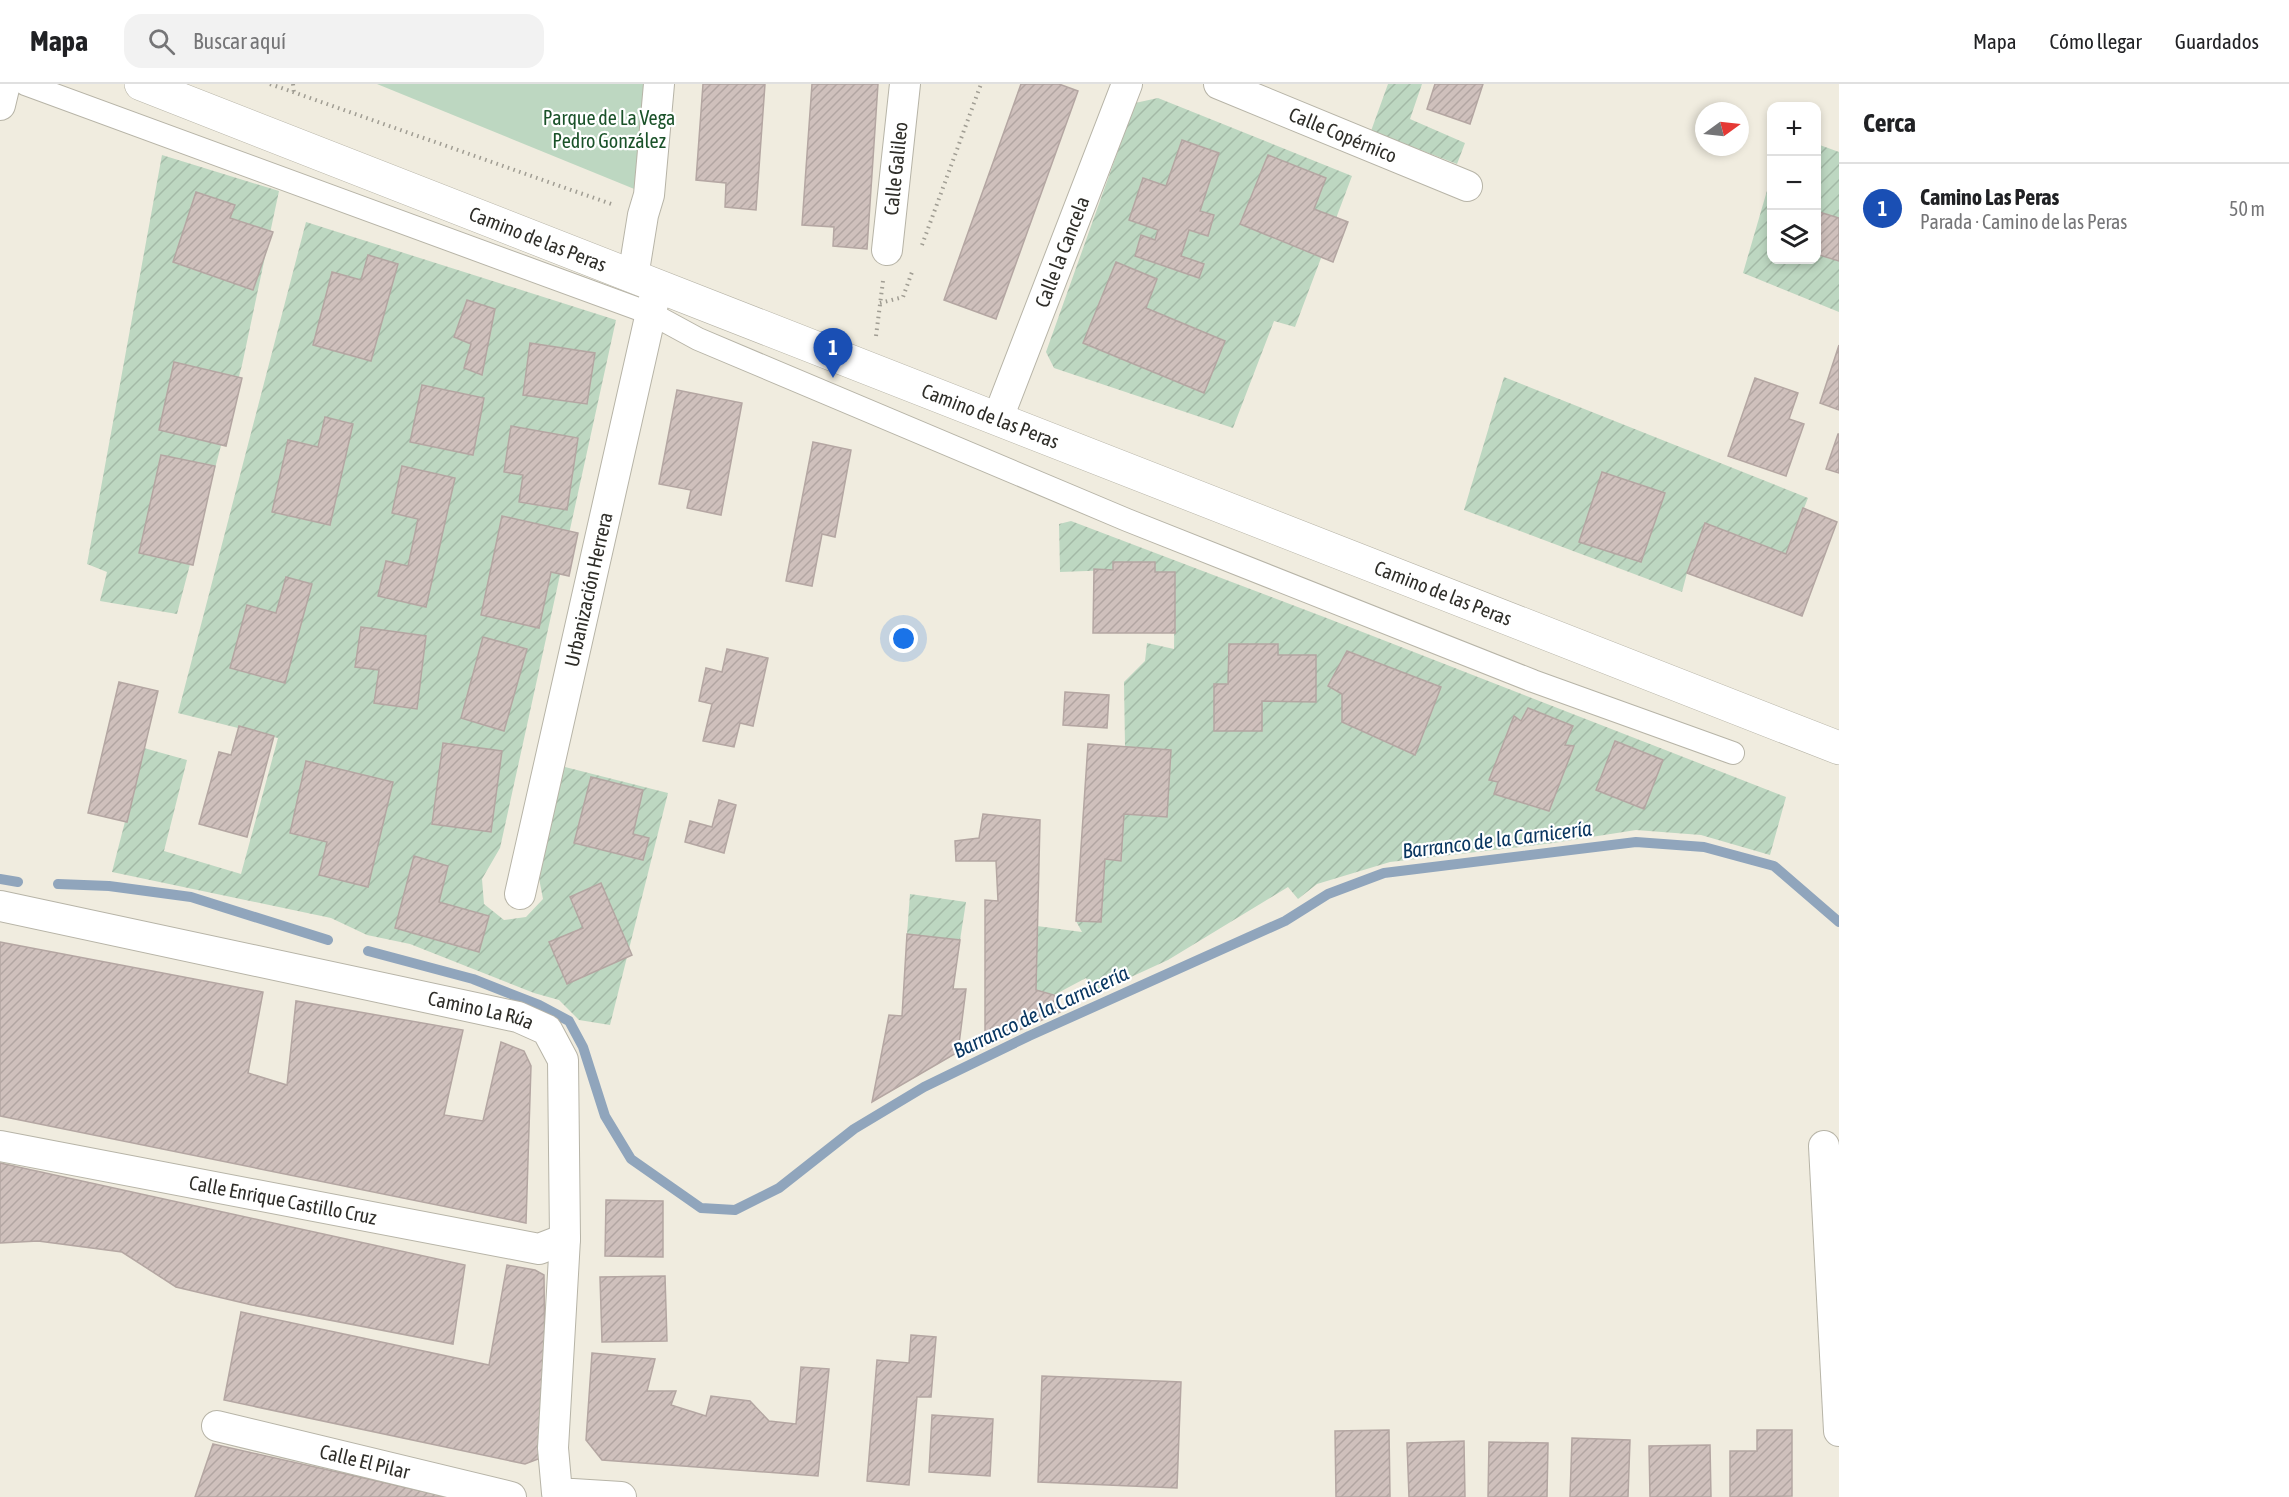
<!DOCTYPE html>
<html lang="es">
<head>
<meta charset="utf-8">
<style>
  :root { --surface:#fff; --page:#f2f2f2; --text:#202124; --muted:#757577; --line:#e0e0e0; --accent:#0b8043 }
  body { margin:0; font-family:"Asap Condensed",sans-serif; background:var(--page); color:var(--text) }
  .controls { position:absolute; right:18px; top:18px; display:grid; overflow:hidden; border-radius:12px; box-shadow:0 3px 9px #0003 }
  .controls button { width:54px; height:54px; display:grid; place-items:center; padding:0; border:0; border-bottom:2px solid var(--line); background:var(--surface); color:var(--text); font:30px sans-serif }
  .compass { position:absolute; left:1695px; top:18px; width:54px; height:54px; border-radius:50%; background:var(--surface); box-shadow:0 3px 9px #0003; rotate:75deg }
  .you { position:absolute; left:904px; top:555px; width:21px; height:21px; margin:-15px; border:4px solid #fff; border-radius:50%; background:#1a73e8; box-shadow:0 0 0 9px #1a73e833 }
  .badge { display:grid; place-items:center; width:39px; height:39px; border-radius:50%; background:var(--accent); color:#fff; font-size:20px; font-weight:700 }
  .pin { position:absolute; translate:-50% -50px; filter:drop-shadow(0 2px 3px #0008) }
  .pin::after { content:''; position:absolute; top:32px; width:21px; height:18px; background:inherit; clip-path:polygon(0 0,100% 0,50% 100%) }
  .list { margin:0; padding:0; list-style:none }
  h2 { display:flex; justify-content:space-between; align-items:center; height:78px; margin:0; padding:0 24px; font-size:26px }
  h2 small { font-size:20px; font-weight:400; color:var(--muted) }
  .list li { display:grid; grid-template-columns:39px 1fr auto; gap:18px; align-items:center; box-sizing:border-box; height:90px; padding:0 24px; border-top:2px solid var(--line) }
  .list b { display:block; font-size:22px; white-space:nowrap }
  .list p { margin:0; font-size:20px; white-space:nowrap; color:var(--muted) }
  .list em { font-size:20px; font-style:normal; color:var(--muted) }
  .icon { flex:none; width:33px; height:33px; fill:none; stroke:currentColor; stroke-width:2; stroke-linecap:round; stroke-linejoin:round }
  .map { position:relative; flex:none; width:1839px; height:1413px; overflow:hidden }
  header { display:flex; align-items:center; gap:36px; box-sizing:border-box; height:84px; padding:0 30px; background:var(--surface); border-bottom:2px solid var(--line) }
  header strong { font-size:28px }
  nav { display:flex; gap:33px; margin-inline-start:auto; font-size:21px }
  .search { width:420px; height:54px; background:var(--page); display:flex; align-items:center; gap:15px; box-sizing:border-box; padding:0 21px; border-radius:18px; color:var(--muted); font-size:22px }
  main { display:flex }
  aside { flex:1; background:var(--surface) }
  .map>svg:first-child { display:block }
  .park { fill:#bdd7c1 }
  .garden { fill:url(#garden-furrows) }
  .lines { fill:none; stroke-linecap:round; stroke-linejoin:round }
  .stream { stroke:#90a5bc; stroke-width:10 }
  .building { fill:url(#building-hatch); stroke:#b4a6a2; stroke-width:1.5 }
  .pedestrian-casing { stroke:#b7b4a7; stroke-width:24 }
  .minor-casing { stroke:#b7b4a7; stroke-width:32 }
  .secondary-casing { stroke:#b7b4a7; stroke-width:34 }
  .path { stroke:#a09d93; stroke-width:4; stroke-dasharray:1.5 4.5; stroke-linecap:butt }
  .pedestrian { stroke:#fff; stroke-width:22 }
  .minor { stroke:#fff; stroke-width:30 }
  .secondary { stroke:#fff; stroke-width:33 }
  .labels { text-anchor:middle; stroke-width:4.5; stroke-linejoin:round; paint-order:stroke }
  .park-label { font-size:20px; fill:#1a5229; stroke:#fff }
  .street-label { font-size:20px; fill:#2f2e29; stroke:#fff }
  .water-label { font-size:21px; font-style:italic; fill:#093661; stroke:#fff }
</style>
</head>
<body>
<header>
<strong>Mapa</strong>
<div class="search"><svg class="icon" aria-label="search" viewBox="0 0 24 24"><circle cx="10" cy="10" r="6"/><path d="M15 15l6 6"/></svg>Buscar aquí</div>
<nav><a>Mapa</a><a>Cómo llegar</a><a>Guardados</a></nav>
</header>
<main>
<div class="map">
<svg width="1839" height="1413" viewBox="0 0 1839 1413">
  <defs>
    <pattern id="garden-furrows" width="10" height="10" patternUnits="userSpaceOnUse" patternTransform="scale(1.5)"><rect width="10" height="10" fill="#bdd7c1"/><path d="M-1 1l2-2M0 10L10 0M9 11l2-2" fill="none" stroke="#a3b9a6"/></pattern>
    <pattern id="building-hatch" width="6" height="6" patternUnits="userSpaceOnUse" patternTransform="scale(1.5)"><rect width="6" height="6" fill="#cfc0bc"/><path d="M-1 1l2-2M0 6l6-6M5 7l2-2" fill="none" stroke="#b2a5a2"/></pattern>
  </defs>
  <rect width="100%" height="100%" fill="#f0ecdf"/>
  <polygon class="park" points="377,0 659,0 649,111"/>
  <g class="garden">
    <polygon points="1388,0 1422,0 1410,35 1465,59 1457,80 1371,47"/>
    <polygon points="1158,14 1352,92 1295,243 1274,237 1233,344 1054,284 1046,268 1135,19"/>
    <polygon points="1817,60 1839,68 1839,228 1743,189 1771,93 1772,176 1816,176"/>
    <polygon points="162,71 279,107 242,281 177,530 100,517 107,488 87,480"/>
    <polygon points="306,138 616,236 500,764 482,795 484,820 504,836 526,833 543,815 538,789 561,682 668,709 610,941 579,936 559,916 534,909 410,860 367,851 331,834 112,788 144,664 187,676 164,767 241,790 278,654 178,629"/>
    <polygon points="1504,293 1808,414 1786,470 1705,439 1687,489 1682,508 1464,426"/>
    <polygon points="1071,437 1324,533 1786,713 1770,771 1701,751 1636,746 1553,759 1390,778 1317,800 1298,815 1288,803 1168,876 1096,909 1086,894 1054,911 1036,906 1037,842 1082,848 1076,837 1088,660 1125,663 1124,598 1145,577 1147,559 1174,565 1175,488 1155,488 1113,478 1113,486 1060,488 1059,440"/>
    <polygon points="910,810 966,818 960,856 907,850"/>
  </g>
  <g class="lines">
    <g class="stream">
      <polyline points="0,795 18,798"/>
      <polyline points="58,800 109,802 191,813 328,856"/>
      <polyline points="368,867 473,895 539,921 569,937 583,963 605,1032 631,1075 701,1124 735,1126 779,1104 854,1045 924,1003 1029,952 1285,837 1328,810 1384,789 1636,758 1704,763 1774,782 1839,838"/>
    </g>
  </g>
  <g class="building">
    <polygon points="703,0 765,0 756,126 725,123 726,99 696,96"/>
    <polygon points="812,0 878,0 867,165 833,162 834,143 802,141"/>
    <polygon points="1021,0 1059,0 1078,7 996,235 944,216"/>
    <polygon points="1435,0 1483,0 1470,40 1427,25"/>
    <polygon points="1182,56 1219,69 1200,127 1214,131 1208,152 1189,146 1181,172 1204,180 1199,194 1135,172 1141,151 1155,156 1158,146 1129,136 1143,94 1166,102"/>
    <polygon points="1268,71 1326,94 1314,125 1348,138 1333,178 1240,140"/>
    <polygon points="196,108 235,121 230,134 273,148 253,206 173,178"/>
    <polygon points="1816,127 1839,134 1839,177 1816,170"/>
    <polygon points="368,171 398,180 371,277 313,261 332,188 361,196"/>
    <polygon points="1116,178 1157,195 1146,224 1225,257 1204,309 1083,259"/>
    <polygon points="467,216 495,225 482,291 464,284 471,260 454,253"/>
    <polygon points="530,259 595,269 587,320 523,311"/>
    <polygon points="1839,261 1839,326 1820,319"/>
    <polygon points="174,278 242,294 226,362 159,346"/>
    <polygon points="1755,294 1798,309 1789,335 1804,340 1786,392 1728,372"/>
    <polygon points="422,301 484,314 473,371 410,358"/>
    <polygon points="677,306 742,319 721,431 687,424 691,406 659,400"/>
    <polygon points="325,333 353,340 330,441 272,428 288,356 318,363"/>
    <polygon points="511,342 578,354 567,426 519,418 523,391 504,388"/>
    <polygon points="1838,350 1839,350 1839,389 1826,385"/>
    <polygon points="813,358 851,366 835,453 822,450 812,502 786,497"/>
    <polygon points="161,371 215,382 193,481 139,469"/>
    <polygon points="402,382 455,394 426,523 378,512 386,477 408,482 418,435 392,429"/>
    <polygon points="1602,388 1665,409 1641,478 1579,458"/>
    <polygon points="1803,424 1837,438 1802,532 1687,489 1705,439 1786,470"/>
    <polygon points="502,432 578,449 569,492 551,488 539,544 481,531"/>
    <polygon points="1113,478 1155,478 1155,488 1175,488 1175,549 1093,549 1094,485 1113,486"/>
    <polygon points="286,493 312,500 285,599 230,584 247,521 276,529"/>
    <polygon points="361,543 426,552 417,625 374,619 379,586 355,583"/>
    <polygon points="483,553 527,565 504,647 461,634"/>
    <polygon points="1229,560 1278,560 1278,571 1316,571 1316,618 1262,617 1262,647 1214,647 1214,600 1228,600"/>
    <polygon points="727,565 768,574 753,642 740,639 734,663 703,657 712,620 699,617 706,584 722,588"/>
    <polygon points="1347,567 1441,603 1415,671 1342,638 1342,610 1328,602"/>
    <polygon points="119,598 158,607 127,738 88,729"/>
    <polygon points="1065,608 1109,611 1107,644 1063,641"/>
    <polygon points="1528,624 1573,642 1565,661 1574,662 1549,727 1494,710 1498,698 1489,696 1514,632 1521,637"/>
    <polygon points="239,642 274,652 247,753 199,740 219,668 231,671"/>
    <polygon points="1615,657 1663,676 1644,725 1596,706"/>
    <polygon points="443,659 502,667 491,748 432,740"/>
    <polygon points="1088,660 1171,666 1167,733 1124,730 1121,777 1105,775 1101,838 1076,837"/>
    <polygon points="306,677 393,698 368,803 319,791 327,758 290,749"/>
    <polygon points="591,693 643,706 633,750 649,754 643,776 574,759"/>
    <polygon points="719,716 736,721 724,769 685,758 690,737 712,743"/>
    <polygon points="983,730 1040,736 1036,906 1054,911 1060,928 985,961 985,816 998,817 996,777 956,777 955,757 979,754"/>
    <polygon points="414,772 448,782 439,818 489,832 479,868 395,844"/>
    <polygon points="601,799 632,871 567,900 549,858 583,844 570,813"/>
    <polygon points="907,850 960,856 953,905 966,905 958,968 872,1018 889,931 902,932"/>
    <polygon points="0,858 263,908 248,989 287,1001 296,917 463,946 444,1031 483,1037 501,958 524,967 531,982 526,1139 0,1032"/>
    <polygon points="0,1079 465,1181 453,1260 252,1221 176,1203 122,1168 38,1157 0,1159"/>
    <polygon points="606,1116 663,1117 663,1173 605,1172"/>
    <polygon points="507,1181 535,1186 544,1191 546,1372 525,1380 224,1316 241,1228 489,1281"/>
    <polygon points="665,1192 667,1257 602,1258 600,1193"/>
    <polygon points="911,1251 936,1253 931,1313 917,1313 909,1401 867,1397 877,1276 909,1279"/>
    <polygon points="592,1269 655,1275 647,1307 676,1307 671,1321 706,1332 711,1312 750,1317 769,1337 796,1340 801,1283 829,1285 818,1392 602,1376 586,1356"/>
    <polygon points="1042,1292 1181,1298 1177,1404 1038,1398"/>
    <polygon points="932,1331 993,1335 990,1392 929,1388"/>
    <polygon points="1389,1346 1390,1413 1336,1413 1335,1347"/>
    <polygon points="1757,1346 1792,1346 1792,1412 1730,1413 1730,1367 1757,1367"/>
    <polygon points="1572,1354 1630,1356 1628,1413 1570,1413"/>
    <polygon points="1464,1357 1465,1413 1409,1413 1407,1359"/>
    <polygon points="1489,1358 1548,1359 1547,1413 1488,1413"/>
    <polygon points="213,1360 448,1413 195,1413"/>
    <polygon points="1710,1361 1711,1413 1650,1413 1649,1362"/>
  </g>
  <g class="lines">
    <defs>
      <polyline id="pedestrian" points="25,0 652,230 698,255 1127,436 1533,597 1733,669"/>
      <g id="minor">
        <path id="s1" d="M1219,0L1467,102"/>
        <polyline points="0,21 5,0"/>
        <path id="s2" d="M887,166L905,0"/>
        <polyline points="633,193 643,131 649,111 659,0"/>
        <path id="s3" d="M998,334L1127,0"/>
        <path id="s4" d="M520,810L657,202"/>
        <path id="s5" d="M0,822L518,933L547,946L563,976L565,1155L553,1364L557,1409L621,1413"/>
        <path id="s6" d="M0,1062L539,1165L565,1155"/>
        <polyline points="1824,1062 1839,1347"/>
        <path id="s7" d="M217,1342L511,1413"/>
      </g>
      <g id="secondary">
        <path id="s8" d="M141,0L1839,664"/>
      </g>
    </defs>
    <use href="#pedestrian" class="pedestrian-casing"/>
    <use href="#minor" class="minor-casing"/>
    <use href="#secondary" class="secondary-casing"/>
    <g class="path">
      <polyline points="270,0 614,121"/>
      <polyline points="293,0 294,9"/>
      <polyline points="922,161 981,0"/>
      <polyline points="880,219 903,213 912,188"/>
      <polyline points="876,252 883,197"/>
    </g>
    <use href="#pedestrian" class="pedestrian"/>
    <use href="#minor" class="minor"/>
    <use href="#secondary" class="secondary"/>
  </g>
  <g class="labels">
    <g class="park-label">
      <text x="609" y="41">Parque de La Vega<tspan x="609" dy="23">Pedro González</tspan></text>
    </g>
    <g class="street-label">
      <text dy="7" stroke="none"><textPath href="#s1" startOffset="134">Calle Copérnico</textPath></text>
      <text dy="7" stroke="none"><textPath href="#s2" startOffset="82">Calle Galileo</textPath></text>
      <text dy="7" stroke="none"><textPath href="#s8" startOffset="426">Camino de las Peras</textPath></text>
      <text dy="7" stroke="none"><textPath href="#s3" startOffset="178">Calle la Cancela</textPath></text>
      <text dy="7" stroke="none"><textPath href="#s8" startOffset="912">Camino de las Peras</textPath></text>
      <text dy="7" stroke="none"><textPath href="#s4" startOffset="312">Urbanización Herrera</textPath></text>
      <text dy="7" stroke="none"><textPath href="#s8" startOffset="1398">Camino de las Peras</textPath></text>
      <text dy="7" stroke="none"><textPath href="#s5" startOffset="492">Camino La Rúa</textPath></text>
      <text dy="7" stroke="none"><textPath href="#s6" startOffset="288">Calle Enrique Castillo Cruz</textPath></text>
      <text dy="7" stroke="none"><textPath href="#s7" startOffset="152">Calle El Pilar</textPath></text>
    </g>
    <g class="water-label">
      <text transform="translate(1497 756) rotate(-7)" y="7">Barranco de la Carnicería</text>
      <text transform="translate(1041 928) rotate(-25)" y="7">Barranco de la Carnicería</text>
    </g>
  </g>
</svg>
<div class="controls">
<button>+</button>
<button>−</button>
<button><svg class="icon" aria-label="layers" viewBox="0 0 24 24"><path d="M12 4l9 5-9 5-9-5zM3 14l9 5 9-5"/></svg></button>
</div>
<svg class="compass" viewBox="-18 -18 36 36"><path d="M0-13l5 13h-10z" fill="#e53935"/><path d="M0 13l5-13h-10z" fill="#757577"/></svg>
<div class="you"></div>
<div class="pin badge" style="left:833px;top:294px;background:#1a4fb4">1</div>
</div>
<aside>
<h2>Cerca<small></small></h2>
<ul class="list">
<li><span class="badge" style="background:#1a4fb4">1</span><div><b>Camino Las Peras</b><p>Parada · Camino de las Peras</p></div><em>50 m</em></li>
</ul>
</aside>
</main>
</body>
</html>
